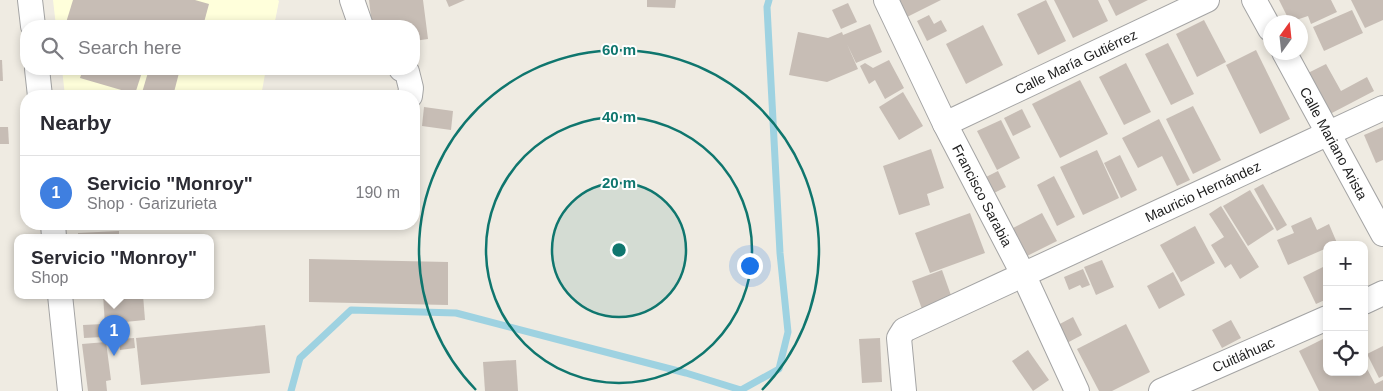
<!DOCTYPE html>
<html lang="en">
<head>
<meta charset="utf-8">
<style>
  :root { --surface:#fff; --page:#f2f2f3; --text:#2b2b33; --muted:#7c7c81; --line:#e1e1e2; --accent:#ca0000 }
  body { margin:0; font-family:Arial,sans-serif; background:var(--page); color:var(--text) }
  .controls { position:absolute; right:15px; bottom:15px; display:grid; overflow:hidden; border-radius:10px; box-shadow:0 2px 8px #0003 }
  .controls button { width:45px; height:45px; display:grid; place-items:center; padding:0; border:0; border-bottom:1px solid var(--line); background:var(--surface); color:var(--text); font:25px sans-serif }
  .compass { position:absolute; left:1263px; top:15px; width:45px; height:45px; border-radius:50%; background:var(--surface); box-shadow:0 2px 8px #0003; rotate:15deg }
  .you { position:absolute; left:749px; top:265px; width:18px; height:18px; margin:-12px; border:4px solid #fff; border-radius:50%; background:#1a73e8; box-shadow:0 0 0 8px #1a73e833 }
  .badge { display:grid; place-items:center; width:32px; height:32px; border-radius:50%; background:var(--accent); color:#fff; font-size:16px; font-weight:700 }
  .pin { position:absolute; translate:-50% -41px; filter:drop-shadow(0 1px 2px #0008) }
  .pin::after { content:''; position:absolute; top:26px; width:18px; height:15px; background:inherit; clip-path:polygon(0 0,100% 0,50% 100%) }
  .popup { position:absolute; left:14px; top:234px; width:200px; height:65px; box-sizing:border-box; display:grid; place-content:center; border-radius:10px; background:var(--surface); filter:drop-shadow(0 1px 4px #0005); font-size:16px; white-space:nowrap; color:var(--muted) }
  .popup b { font-size:19px; color:var(--text) }
  .popup::after { content:''; position:absolute; left:50%; top:100%; margin-left:-10px; border:10px solid transparent; border-top-color:var(--surface) }
  .list { margin:0; padding:0; list-style:none }
  h2 { display:flex; justify-content:space-between; align-items:center; height:65px; margin:0; padding:0 20px; font-size:21px }
  h2 small { font-size:16px; font-weight:400; color:var(--muted) }
  .list li { display:grid; grid-template-columns:32px 1fr auto; gap:15px; align-items:center; box-sizing:border-box; height:75px; padding:0 20px; border-top:1px solid var(--line) }
  .list b { display:block; font-size:19px; white-space:nowrap }
  .list p { margin:0; font-size:16px; white-space:nowrap; color:var(--muted) }
  .list em { font-size:16px; font-style:normal; color:var(--muted) }
  .icon { flex:none; width:28px; height:28px; fill:none; stroke:currentColor; stroke-width:2; stroke-linecap:round; stroke-linejoin:round }
  .map { position:relative; flex:none; width:1383px; height:391px; overflow:hidden }
  .search { position:absolute; background:var(--surface); box-shadow:0 2px 8px #0003; left:20px; top:20px; width:400px; height:55px; display:flex; align-items:center; gap:12px; box-sizing:border-box; padding:0 18px; border-radius:20px; color:var(--muted); font-size:19px }
  .panel { position:absolute; background:var(--surface); box-shadow:0 2px 8px #0003; left:20px; top:90px; width:400px; height:140px; border-radius:20px }
  .map>svg:first-child { display:block }
  .education { fill:#ffffdb }
  .lines { fill:none; stroke-linecap:round; stroke-linejoin:round }
  .stream { stroke:#9ed2e1; stroke-width:7 }
  .building { fill:#c7bdb5 }
  .minor-casing { stroke:#a4a4a4; stroke-width:26 }
  .minor { stroke:#fff; stroke-width:24 }
  .ring { fill:none; stroke:#0f766e; stroke-width:2.5 }
  .labels { text-anchor:middle; stroke-width:4; stroke-linejoin:round; paint-order:stroke }
  .street-label { font-size:14px; fill:#1d1d1d; stroke:#fff }
  .centre { fill:#0f766e; stroke:#fff; stroke-width:2.5 }
  .ring-label { font-size:15px; text-anchor:middle; font-weight:bold; fill:#0f766e; stroke:#fff; stroke-width:4; stroke-linejoin:round; paint-order:stroke }
</style>
</head>
<body>
<div class="map">
<svg width="1383" height="391" viewBox="0 0 1383 391">
  <rect width="100%" height="100%" fill="#efebe2"/>
  <g class="education">
    <polygon points="53,0 278,0 279,1 274,26 56,26"/>
    <polygon points="62,69 266,69 261,96 65,96"/>
  </g>
  <g class="lines">
    <polyline class="stream" points="291,391 300,358 351,310 456,313 686,373 741,390 779,369 788,332 780,253 767,7 769,0"/>
  </g>
  <g class="building">
    <polygon points="73,0 195,0 209,4 203,26 65,26"/>
    <polygon points="369,0 423,0 428,39 414,41 414,26 372,26"/>
    <polygon points="446,0 465,0 449,7"/>
    <polygon points="647,0 676,0 675,8 647,7"/>
    <polygon points="897,0 941,0 905,18"/>
    <polygon points="1046,0 1066,41 1038,55 1017,14"/>
    <polygon points="1054,0 1098,0 1108,21 1073,38"/>
    <polygon points="1108,0 1148,0 1116,16"/>
    <polygon points="1279,0 1331,0 1337,12 1311,24 1308,16 1290,22"/>
    <polygon points="1351,0 1383,0 1383,20 1365,28"/>
    <polygon points="848,3 857,22 841,29 832,10"/>
    <polygon points="1352,10 1363,33 1324,51 1313,27"/>
    <polygon points="929,15 934,24 941,20 947,31 927,41 917,21"/>
    <polygon points="1204,20 1226,62 1197,77 1176,34"/>
    <polygon points="870,24 882,52 856,63 847,44 858,69 827,82 789,75 798,32 828,38 842,32 843,35"/>
    <polygon points="983,25 1003,65 966,84 946,44"/>
    <polygon points="1168,43 1194,94 1171,105 1145,54"/>
    <polygon points="1256,50 1290,119 1260,134 1226,65"/>
    <polygon points="0,60 2,60 3,81 0,81"/>
    <polygon points="889,60 904,88 885,99 875,80 869,84 860,66 865,63 873,68"/>
    <polygon points="1126,63 1151,112 1124,125 1099,77"/>
    <polygon points="1326,64 1341,91 1367,77 1374,91 1330,114 1308,73"/>
    <polygon points="83,69 143,69 135,94 80,78"/>
    <polygon points="149,69 163,69 179,73 173,96 141,96"/>
    <polygon points="1080,80 1108,134 1060,158 1032,104"/>
    <polygon points="903,92 923,126 899,140 879,107"/>
    <polygon points="1193,106 1221,160 1193,174 1166,119"/>
    <polygon points="424,107 453,111 451,130 422,126"/>
    <polygon points="1022,109 1031,127 1013,136 1004,118"/>
    <polygon points="1159,119 1190,180 1177,186 1162,156 1138,168 1122,138"/>
    <polygon points="1001,120 1020,158 997,170 977,131"/>
    <polygon points="0,127 8,127 9,144 0,144"/>
    <polygon points="1383,127 1383,160 1376,163 1364,135"/>
    <polygon points="931,149 944,188 927,194 930,205 899,215 883,166"/>
    <polygon points="1097,150 1119,198 1083,215 1060,167"/>
    <polygon points="1120,155 1137,190 1121,198 1104,163"/>
    <polygon points="998,171 1006,187 992,194 984,178"/>
    <polygon points="1054,176 1075,217 1057,226 1037,185"/>
    <polygon points="1263,184 1287,225 1277,231 1254,189"/>
    <polygon points="1250,190 1274,229 1248,246 1223,206"/>
    <polygon points="1221,206 1259,267 1240,279 1231,264 1225,268 1211,245 1224,237 1209,214"/>
    <polygon points="970,213 985,253 930,273 915,233"/>
    <polygon points="1042,213 1057,241 1025,257 1011,229"/>
    <polygon points="1311,217 1317,230 1329,224 1337,243 1327,245 1327,248 1288,265 1277,240 1294,233 1291,226"/>
    <polygon points="1195,226 1215,263 1181,282 1160,245"/>
    <polygon points="119,231 119,237 78,237 78,233"/>
    <polygon points="309,259 448,262 448,305 309,302"/>
    <polygon points="1102,260 1114,287 1096,295 1084,267"/>
    <polygon points="1327,265 1327,299 1316,304 1303,277"/>
    <polygon points="1083,269 1090,285 1082,288 1080,285 1069,290 1064,277"/>
    <polygon points="942,270 953,301 923,312 912,281"/>
    <polygon points="1173,272 1185,295 1159,309 1147,286"/>
    <polygon points="103,295 143,295 145,320 105,324"/>
    <polygon points="1073,317 1082,335 1065,344 1056,326"/>
    <polygon points="1231,320 1241,338 1222,348 1212,330"/>
    <polygon points="103,324 103,337 84,338 83,325"/>
    <polygon points="1126,324 1150,372 1112,391 1099,391 1077,349"/>
    <polygon points="265,325 270,373 141,385 136,338"/>
    <polygon points="1327,337 1327,372 1364,372 1364,363 1375,384 1383,380 1383,391 1319,391 1299,351"/>
    <polygon points="134,338 135,348 120,350 119,339"/>
    <polygon points="880,338 882,382 862,383 859,339"/>
    <polygon points="106,342 111,380 106,381 107,391 88,391 82,344"/>
    <polygon points="1383,346 1383,376 1379,378 1367,354"/>
    <polygon points="1028,350 1049,380 1033,391 1012,361"/>
    <polygon points="516,360 518,391 485,391 483,362"/>
  </g>
  <g class="lines">
    <defs>
      <g id="minor">
        <polyline points="30,0 33,26"/>
        <polyline points="352,0 361,26"/>
        <path id="s1" d="M886,0L945,124L1024,276L1077,391"/>
        <polyline points="1254,0 1270,29"/>
        <path id="s2" d="M1284,52L1383,234"/>
        <polyline points="37,69 40,96"/>
        <polyline points="401,69 407,72 411,88 410,96"/>
        <path id="s3" d="M945,124L1207,0"/>
        <polyline points="53,224 54,237"/>
        <polyline points="60,295 70,391"/>
        <polyline points="1364,302 1383,293"/>
        <path id="s4" d="M904,391L899,338L904,330L1383,108"/>
        <path id="s5" d="M1161,391L1327,318"/>
      </g>
    </defs>
    <use href="#minor" class="minor-casing"/>
    <use href="#minor" class="minor"/>
  </g>
  <circle cx="619" cy="250" r="67" fill="#0f766e" fill-opacity=".12"/>
  <g class="ring">
    <circle cx="619" cy="250" r="67"/>
    <circle cx="619" cy="250" r="133"/>
    <path d="M476 390A200 200 0 1 1 762 390"/>
  </g>
  <g class="labels">
    <g class="street-label">
      <text dy="5" stroke="none"><textPath href="#s3" startOffset="145">Calle María Gutiérrez</textPath></text>
      <text dy="5" stroke="none"><textPath href="#s2" startOffset="104">Calle Mariano Arista</textPath></text>
      <text dy="5" stroke="none"><textPath href="#s4" startOffset="392">Mauricio Hernández</textPath></text>
      <text dy="5" stroke="none"><textPath href="#s1" startOffset="218">Francisco Sarabia</textPath></text>
      <text dy="5" stroke="none"><textPath href="#s5" startOffset="90">Cuitláhuac</textPath></text>
    </g>
  </g>
  <circle cx="619" cy="250" r="8" class="centre"/>
  <g class="ring-label">
    <text x="619" y="55">60 m</text>
    <text x="619" y="122">40 m</text>
    <text x="619" y="188">20 m</text>
  </g>
</svg>
<div class="controls">
<button>+</button>
<button>−</button>
<button><svg class="icon" aria-label="locate" viewBox="0 0 24 24"><circle cx="12" cy="12" r="6"/><path d="M12 2v4M12 18v4M2 12h4M18 12h4"/></svg></button>
</div>
<svg class="compass" viewBox="-18 -18 36 36"><path d="M0-13l5 13h-10z" fill="#e53935"/><path d="M0 13l5-13h-10z" fill="#7c7c81"/></svg>
<div class="you"></div>
<div class="pin badge" style="left:114px;top:356px;background:#3f7fe0">1</div>
<div class="popup"><b>Servicio &quot;Monroy&quot;</b>Shop</div>
<div class="search"><svg class="icon" aria-label="search" viewBox="0 0 24 24"><circle cx="10" cy="10" r="6"/><path d="M15 15l6 6"/></svg>Search here</div>
<section class="panel">
<h2>Nearby<small></small></h2>
<ul class="list">
<li><span class="badge" style="background:#3f7fe0">1</span><div><b>Servicio &quot;Monroy&quot;</b><p>Shop · Garizurieta</p></div><em>190 m</em></li>
</ul>
</section>
</div>
</body>
</html>
